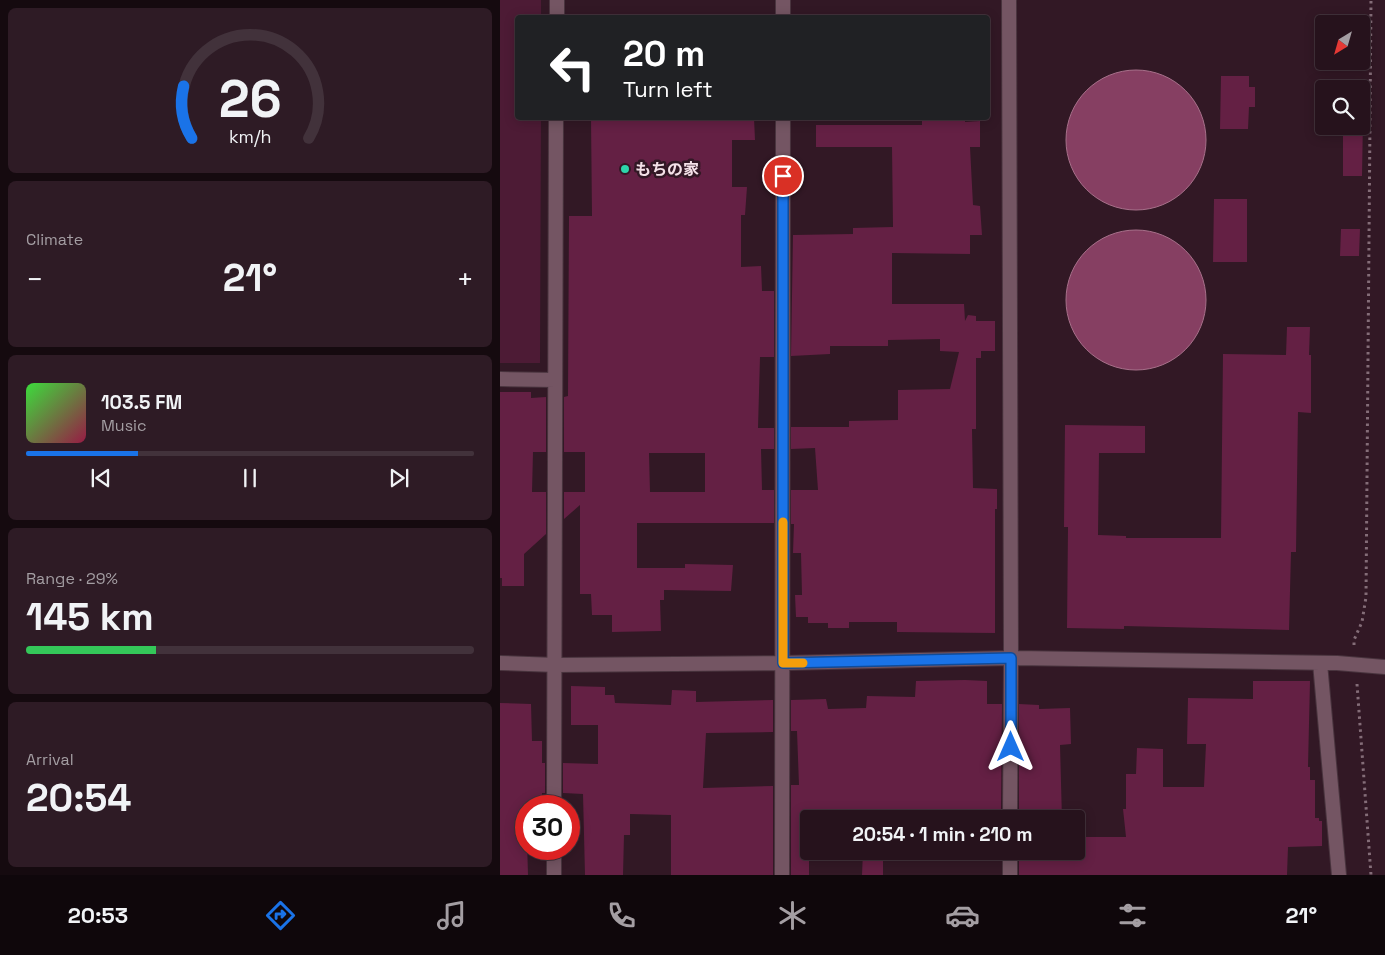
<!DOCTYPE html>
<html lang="en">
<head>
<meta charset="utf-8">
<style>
  :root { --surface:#26121c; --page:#2e1b25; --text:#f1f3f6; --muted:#a49ea3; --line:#42323b; --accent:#1a73e8 }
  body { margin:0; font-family:"Space Grotesk","Noto Sans JP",sans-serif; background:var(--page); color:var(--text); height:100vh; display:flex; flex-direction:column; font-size:19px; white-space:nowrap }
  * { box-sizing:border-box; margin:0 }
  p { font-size:16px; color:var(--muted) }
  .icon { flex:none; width:28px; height:28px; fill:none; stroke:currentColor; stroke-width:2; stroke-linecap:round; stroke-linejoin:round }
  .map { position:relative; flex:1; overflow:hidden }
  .side { display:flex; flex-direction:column; gap:8px; padding:8px; background:#150a0f; width:500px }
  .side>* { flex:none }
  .guide { position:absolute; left:15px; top:15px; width:475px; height:105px; border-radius:5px; box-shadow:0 2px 12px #0003,0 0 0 1px var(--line); background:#202124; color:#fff; overflow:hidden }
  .needle { width:32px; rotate:217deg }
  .fabs { position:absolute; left:815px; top:15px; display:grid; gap:10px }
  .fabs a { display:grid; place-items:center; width:55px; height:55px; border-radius:5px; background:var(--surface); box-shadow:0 2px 12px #0003,0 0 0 1px var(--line); font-size:25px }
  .speed { position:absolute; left:15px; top:795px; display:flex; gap:10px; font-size:25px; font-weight:700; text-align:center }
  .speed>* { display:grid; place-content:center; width:65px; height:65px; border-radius:50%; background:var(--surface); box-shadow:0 2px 12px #0003,0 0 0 1px var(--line); line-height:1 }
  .speed .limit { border:8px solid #d22; background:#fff; color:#111 }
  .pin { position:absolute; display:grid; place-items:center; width:42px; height:42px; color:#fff; margin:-21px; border:2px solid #fff; border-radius:50%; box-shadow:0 1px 5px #0007 }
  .me { position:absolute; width:55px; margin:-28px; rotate:0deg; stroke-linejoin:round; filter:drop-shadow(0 0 4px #0008) }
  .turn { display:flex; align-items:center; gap:18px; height:105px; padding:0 25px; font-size:22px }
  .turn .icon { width:65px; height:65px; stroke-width:2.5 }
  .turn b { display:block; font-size:35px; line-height:42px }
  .big { font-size:38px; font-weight:800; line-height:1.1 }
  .side .card { flex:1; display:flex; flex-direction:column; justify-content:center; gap:8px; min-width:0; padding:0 18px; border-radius:8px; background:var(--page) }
  .side .dial { align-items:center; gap:0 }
  .dial svg { height:130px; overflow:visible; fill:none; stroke:var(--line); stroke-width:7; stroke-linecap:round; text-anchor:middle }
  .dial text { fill:var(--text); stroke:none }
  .song { display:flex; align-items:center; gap:15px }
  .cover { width:60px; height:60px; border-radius:8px; background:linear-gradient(135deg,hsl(120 70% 55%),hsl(340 70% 35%)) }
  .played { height:5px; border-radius:2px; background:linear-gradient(90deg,var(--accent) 25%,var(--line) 25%) }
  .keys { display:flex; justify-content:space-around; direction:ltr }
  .heat { display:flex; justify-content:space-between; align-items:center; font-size:28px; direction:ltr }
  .charge { height:8px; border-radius:4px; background:linear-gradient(90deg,#34c759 29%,var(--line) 0) }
  .trip { position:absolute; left:300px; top:810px; width:285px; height:50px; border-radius:5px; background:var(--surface); box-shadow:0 2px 12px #0003,0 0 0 1px var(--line); font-weight:800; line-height:50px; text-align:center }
  .tabs { display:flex; height:80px; justify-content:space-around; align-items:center; background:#0f070b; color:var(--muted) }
  .tabs .icon { width:35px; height:35px }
  .tabs .current { color:var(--accent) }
  .tabs b { font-size:22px; color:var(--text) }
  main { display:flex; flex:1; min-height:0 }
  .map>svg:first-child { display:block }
</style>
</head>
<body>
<main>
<section class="side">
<div class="card dial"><svg viewBox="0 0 100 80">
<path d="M14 69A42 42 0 1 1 86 69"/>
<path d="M14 69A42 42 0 0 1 9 37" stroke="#1a73e8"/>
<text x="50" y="56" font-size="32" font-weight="700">26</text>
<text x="50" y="72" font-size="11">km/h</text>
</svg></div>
<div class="card"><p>Climate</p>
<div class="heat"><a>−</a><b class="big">21°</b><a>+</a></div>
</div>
<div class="card">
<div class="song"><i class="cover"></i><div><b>103.5 FM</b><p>Music</p></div></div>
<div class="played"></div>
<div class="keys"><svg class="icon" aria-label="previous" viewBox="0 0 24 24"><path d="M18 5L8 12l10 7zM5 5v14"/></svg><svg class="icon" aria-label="pause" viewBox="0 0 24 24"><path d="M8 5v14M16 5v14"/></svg><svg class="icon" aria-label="next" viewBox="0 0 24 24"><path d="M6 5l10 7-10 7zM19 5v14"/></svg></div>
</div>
<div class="card"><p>Range · 29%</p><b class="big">145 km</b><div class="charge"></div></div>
<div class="card"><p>Arrival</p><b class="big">20:54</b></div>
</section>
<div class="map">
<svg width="885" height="875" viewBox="0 0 885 875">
  <rect width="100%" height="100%" fill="#321825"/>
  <path fill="#4d1b35" d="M0,0H41V17L18,18V118H41L40,363H0Z"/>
  <path fill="#863f62" stroke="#a7708a" d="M566 140a70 70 0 1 1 140 0a70 70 0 1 1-140 0Z
    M566 300a70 70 0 1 1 140 0a70 70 0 1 1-140 0Z"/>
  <path fill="#642044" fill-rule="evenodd" d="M721,76H749V87H755V107H749L748,129H720Z
    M91,118H254L255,140H232V187H247L245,215H241V267L261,266L262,291H274V357H260L258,428H274V449H261L262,490H274V523H137V568H185V564L233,565L231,591L164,590V600H160L161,631L112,632V615H92L91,594H80V505L64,519V492H85V452H64V397L68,396L69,216H92ZM149,453H205V492H150Z
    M431,118H465V122L480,121V147H470L473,205L480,206L482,235H470V254L392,253V304H464L465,321L468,315L476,316V321H495V351H481V358H476V429H472L473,488L497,489V509H495V633L397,632V622H349V628H328V623H308V617H296L295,595H302L301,553H293L294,524H291V490H318L315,448L291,449V427H349V421L398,420V390L450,389L459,352L440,351V339L388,340V346H330V354L291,356L293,235L353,234V228L393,227L392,147H316V125H422V121H426V119H431Z
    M863,119L862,176H843V126H861V120Z
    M714,199H747V262H713Z
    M841,229H860L859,256H840Z
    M787,327H810L809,355H811V413L798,412L796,552H791L789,630L624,626V629L567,628L568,527H564L565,425L645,426V453H599L598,535L626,536V538H721L723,354L786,355Z
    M0,392H31V398L46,397V452H33L32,492H46V534L24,554V586H2V578H0Z
    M465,680L487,681V704H502L501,814L441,813V816L386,817V819H364V816H309V875H291V785H299L297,731H291V700L326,699L328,709L366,708L367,696L415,697L416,681Z
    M753,681H810L808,767H810V780H815V818H819V821H822V846L788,847L787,875H519V851H576V837H626L623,809H626V774H636L637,748L663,749V787H704L706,744H687L688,698L753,699Z
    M71,686L105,687V695H114L115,703L171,705L172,690L196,691V702L273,700V732L206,733L203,788L273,786V875H171V815L130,814V835H124L123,875H85L83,794L63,793V763L98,764V725H71Z
    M0,703L31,704L32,741H42V763H45V793H42V806H26L28,875H0Z
    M519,704L539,705V709L570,708L571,744L560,745L562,819H519Z
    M363,851H388L389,856L383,857V875H362Z"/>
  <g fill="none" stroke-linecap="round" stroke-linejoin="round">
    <g stroke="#49343e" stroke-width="16">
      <path id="minor" d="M509,0L511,658L510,819
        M57,18V0
        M283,18V0
        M0,379L55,380
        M0,663L56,665L283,663L511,658L837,663L885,667
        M820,663L839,875
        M54,806L56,118
        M54,875V849
        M282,875L283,118
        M510,875V851"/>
    </g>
    <path stroke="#846d78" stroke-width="3" stroke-dasharray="2.5 4" stroke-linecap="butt" d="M854,645V640L862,622L866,597L871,0
      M857,684L871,875"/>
    <use href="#minor" stroke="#745563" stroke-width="14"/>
  </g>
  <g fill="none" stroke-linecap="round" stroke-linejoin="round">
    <g stroke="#114b97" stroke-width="12">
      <path id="route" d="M283,176V663L511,658V747"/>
    </g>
    <use href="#route" stroke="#1a73e8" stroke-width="9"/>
    <path stroke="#f59e0b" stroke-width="9" d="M283,522V663H303"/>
  </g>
  <circle fill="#2dd5ab" stroke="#321825" stroke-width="2" cx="125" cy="169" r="5"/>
  <g text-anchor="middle" stroke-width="5" stroke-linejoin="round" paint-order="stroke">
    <g font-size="16" font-weight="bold" fill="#f4e1e8" stroke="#321825" text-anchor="start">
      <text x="135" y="175">もちの家</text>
    </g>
  </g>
</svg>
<div class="fabs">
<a><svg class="needle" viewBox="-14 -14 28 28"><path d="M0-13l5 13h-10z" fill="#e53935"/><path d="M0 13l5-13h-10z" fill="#a49ea3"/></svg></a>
<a><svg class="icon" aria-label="search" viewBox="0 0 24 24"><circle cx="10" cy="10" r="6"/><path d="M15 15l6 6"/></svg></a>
</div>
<div class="speed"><div class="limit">30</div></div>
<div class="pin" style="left:283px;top:176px;background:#d93025"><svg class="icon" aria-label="arrive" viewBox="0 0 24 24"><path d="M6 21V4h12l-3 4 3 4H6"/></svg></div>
<svg class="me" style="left:511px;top:747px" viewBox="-20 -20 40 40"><path d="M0-17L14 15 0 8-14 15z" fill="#1a73e8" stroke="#fff" stroke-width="4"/></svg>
<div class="trip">20:54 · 1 min · 210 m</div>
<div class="guide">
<div class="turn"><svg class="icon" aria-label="left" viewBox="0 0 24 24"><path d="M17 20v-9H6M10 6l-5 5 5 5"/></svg><div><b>20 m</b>Turn left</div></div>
</div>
</div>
</main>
<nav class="tabs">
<b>20:53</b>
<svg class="icon current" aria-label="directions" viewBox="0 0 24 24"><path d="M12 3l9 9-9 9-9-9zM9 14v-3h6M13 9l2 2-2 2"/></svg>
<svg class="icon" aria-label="music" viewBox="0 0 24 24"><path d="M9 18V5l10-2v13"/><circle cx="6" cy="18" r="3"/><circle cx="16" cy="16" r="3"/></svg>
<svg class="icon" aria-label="phone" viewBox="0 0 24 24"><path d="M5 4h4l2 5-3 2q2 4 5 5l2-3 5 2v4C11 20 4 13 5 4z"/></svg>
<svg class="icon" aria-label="climate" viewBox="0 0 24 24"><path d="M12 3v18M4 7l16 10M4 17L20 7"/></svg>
<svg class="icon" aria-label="car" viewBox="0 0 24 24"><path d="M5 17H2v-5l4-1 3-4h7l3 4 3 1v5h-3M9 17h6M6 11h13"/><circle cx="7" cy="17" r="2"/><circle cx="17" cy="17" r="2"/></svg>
<svg class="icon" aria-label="filters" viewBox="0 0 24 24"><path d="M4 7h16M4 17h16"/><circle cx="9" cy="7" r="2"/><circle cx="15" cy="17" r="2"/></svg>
<b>21°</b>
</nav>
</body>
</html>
